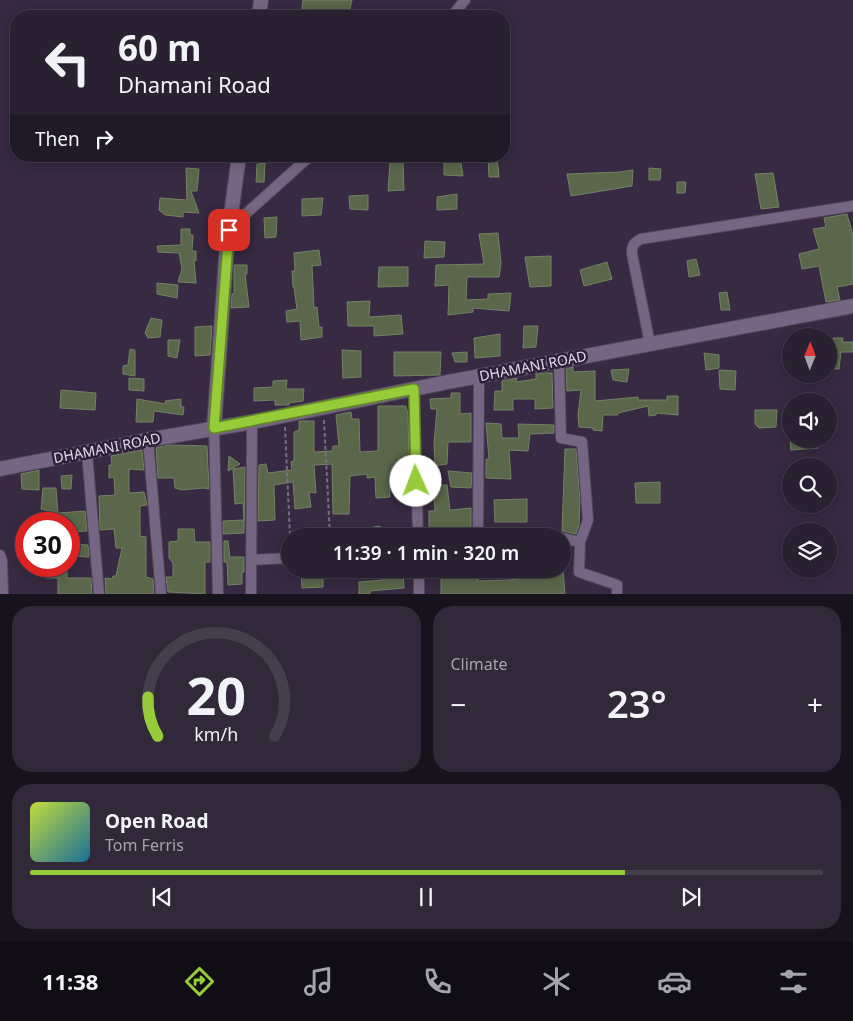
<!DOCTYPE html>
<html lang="en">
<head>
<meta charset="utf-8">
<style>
  :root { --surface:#292032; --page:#31283a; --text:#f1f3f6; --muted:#a5a3ac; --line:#453e4d; --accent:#96cc3a }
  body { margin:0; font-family:"Noto Sans",sans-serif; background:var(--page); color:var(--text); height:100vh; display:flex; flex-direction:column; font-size:19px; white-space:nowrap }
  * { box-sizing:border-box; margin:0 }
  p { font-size:16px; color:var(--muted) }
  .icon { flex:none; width:28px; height:28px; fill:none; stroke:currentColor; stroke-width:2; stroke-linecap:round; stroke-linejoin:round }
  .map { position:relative; height:594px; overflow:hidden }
  .panel { display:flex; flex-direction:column; gap:12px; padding:12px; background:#17121c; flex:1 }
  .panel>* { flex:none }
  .top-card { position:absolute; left:10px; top:10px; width:500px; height:152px; border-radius:20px; box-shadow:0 2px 12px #0003,0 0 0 1px var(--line); background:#292032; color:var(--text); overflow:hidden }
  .needle { width:32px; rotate:1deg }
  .buttons { position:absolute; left:782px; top:328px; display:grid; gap:10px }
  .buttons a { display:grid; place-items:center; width:55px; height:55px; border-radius:50%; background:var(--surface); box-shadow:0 2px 12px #0003,0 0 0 1px var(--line); font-size:25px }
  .speed { position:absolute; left:15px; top:512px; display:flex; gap:10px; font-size:25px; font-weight:700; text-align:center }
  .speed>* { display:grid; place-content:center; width:65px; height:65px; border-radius:50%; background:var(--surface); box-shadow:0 2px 12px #0003,0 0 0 1px var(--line); line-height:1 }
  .speed .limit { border:8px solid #d22; background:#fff; color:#111 }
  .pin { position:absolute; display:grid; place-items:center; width:42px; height:42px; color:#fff; margin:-21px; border-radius:10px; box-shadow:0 2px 8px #0006 }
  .me { position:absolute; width:55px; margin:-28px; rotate:358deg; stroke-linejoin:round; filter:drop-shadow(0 0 4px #0008) }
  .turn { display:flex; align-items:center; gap:18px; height:105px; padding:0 25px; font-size:22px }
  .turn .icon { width:65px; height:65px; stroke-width:2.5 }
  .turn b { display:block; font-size:35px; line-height:42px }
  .then { display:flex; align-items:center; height:48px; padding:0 25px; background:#0003; gap:10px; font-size:19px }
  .big { font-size:38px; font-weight:600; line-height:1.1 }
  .panel .card { flex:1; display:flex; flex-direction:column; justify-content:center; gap:8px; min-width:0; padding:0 18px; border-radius:20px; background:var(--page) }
  .panel .dial { align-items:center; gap:0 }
  .dial svg { height:130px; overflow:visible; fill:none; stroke:var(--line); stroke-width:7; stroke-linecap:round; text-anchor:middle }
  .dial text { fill:var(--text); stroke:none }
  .song { display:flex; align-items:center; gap:15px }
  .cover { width:60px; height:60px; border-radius:8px; background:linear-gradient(135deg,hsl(70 70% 55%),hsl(200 70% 35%)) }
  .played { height:5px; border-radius:2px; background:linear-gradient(90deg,var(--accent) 75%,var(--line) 75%) }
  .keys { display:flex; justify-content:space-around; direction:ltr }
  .heat { display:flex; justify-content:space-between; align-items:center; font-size:28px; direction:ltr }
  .panel .tiles { flex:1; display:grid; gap:12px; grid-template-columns:1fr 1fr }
  .card:last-child { grid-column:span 2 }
  .trip { position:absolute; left:281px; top:528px; width:290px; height:50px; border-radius:25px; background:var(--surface); box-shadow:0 2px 12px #0003,0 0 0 1px var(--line); font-weight:600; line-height:50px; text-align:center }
  .tabs { display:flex; height:80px; justify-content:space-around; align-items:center; background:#100d14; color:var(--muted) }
  .tabs .icon { width:35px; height:35px }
  .tabs .current { color:var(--accent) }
  .tabs b { font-size:22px; color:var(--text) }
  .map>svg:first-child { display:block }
</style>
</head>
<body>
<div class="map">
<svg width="853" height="594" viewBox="0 0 853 594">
  <rect width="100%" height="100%" fill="#372a42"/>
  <path fill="#5a674a" stroke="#748264" d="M303,0H352L348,16L302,9Z
    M488,156H497L499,177H489Z
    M444,157H460L463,176L444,175Z
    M390,162H403L404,190L388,191Z
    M265,163L264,182H256L257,164Z
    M186,168L199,169L197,191H191L199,213L183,212V217L165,215L159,210L160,198L187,200Z
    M649,168L661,169L660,180H649Z
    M633,170L632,186L571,196L567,174L620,172Z
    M773,173L779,207L761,209L755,174Z
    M677,182H686L685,193H677Z
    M457,194V209L437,210V197Z
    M368,195V210L350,209L349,196Z
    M323,198L321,215L302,216V199Z
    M847,214L853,235V284L837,287L840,300L826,302L819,266L802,269L799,254L819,249L813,229L826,227L824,218Z
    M277,217L276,237L265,238L264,218Z
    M181,229H190V235H193L192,251H196V261L194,260L196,283L178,282L182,269L179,253L158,252L157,246L181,245Z
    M498,233L501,263L499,277H467L466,300L488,299V294L511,293L509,311L473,308V312L448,315L449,285L435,286L436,265L484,264L479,234Z
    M425,241L445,242L444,257L424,258Z
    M319,250L321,265L312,266L313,286L314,308L317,307L319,327H322V337L301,340L300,321L287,322L286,311L297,309L294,287H293L292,271H295L294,253Z
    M551,256V286L530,287L525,257Z
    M696,259L700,275L689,277L687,261Z
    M607,262L612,279L584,286L580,270Z
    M234,265H247V274H245L249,307L231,308L232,294H234Z
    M379,267H408V286L378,287Z
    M157,283L178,285L177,298L157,294Z
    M727,292L730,310H721L719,293Z
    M370,301L369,317L401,315L403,334L374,336V326H348L347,302Z
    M151,318L162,320L160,337L148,338L145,333Z
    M212,326L210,355L195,356V327Z
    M524,326H538L536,347L523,348Z
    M500,334V356L475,358L474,338Z
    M833,338H843L842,342H853V352H841L839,369H834Z
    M168,340H180L177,358L168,356Z
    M130,349L135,350V376L123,374V366L128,365Z
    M342,350L361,351V377L343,378Z
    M394,352H441L440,375L394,376Z
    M467,352V362H455L452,353Z
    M704,353L719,355V368L706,370Z
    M573,367V372L595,371V401L638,397V400H667V396H678V415L657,413L656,415L649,416L648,406L618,413V415H603L602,431L593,430V428L579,427L578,415L581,390L567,391L566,369Z
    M629,369L627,382L613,380L611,370Z
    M719,370L736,371L735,390L720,389Z
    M544,373H552L553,408L535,409V399H513V410H494L495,391H502V381L517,378L516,382L536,379V374Z
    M129,378L144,379V391L129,390Z
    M287,380L286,389H304L303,401L289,403V405H275V400L254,401V388L273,387V381Z
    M61,390L96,393L95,410L60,408Z
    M451,393H460V414L471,413V442H448L447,464L435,466L434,444L437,409H431L430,399L451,398Z
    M137,399L166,404L165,401L181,399V407H184L183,415L154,411L153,422H136Z
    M378,406H406L408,415L409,472L389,473L390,497L376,498L375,477L367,478V474L350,476L349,514H333L332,464L314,465L316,493L309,492L311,507L295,509L293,482L274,485L275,520L258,521L259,465L266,464L268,473L292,470L291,462L294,461V432L299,430V421H314V452L332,451L333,446H339L336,415L351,412L352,419H359L360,452L378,451Z
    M755,410H777L776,427L759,428L755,424Z
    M486,423L501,424L502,438H519L518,424L554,425V433L530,434L528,451L509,450L511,479L486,478V459H489Z
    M790,439H818V448L791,450Z
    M169,445L207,446L209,489L203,488L182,490L175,488L174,478H158L156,448Z
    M565,449H576L580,501L579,525L576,534L562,531Z
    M142,450L144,470L129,469V493L144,492L147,505L140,506V536L146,537V577L153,579L154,594H106L105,578L112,579L113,576H116L122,548H116L114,529L100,530L99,496L115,495L114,477L109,478V465H112L111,456Z
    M229,456L240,464L228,471Z
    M245,467L244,533L223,534V521L244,520L243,503L235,504L233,469Z
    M39,470V490L22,489L21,474Z
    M448,471L472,473L471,488L451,487Z
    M72,475L71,489H62L61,476Z
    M660,482V503H636L635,483Z
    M433,485H447L450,510L471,508V530L429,531V511H435Z
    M43,488H56L58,513L41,509Z
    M527,499V522H495L494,500Z
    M85,511L87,531L69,532V524H60L59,513Z
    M380,526L389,536H363L362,529Z
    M178,529H194L195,542H210V562H205V594L168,592L166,577H173V563L169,558V542L178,541Z
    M224,541H228L230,557H244V572H242V584L228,585L227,562H224Z
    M69,544L88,545L89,557L70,556Z
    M46,566H67V578H91L92,594H58V578H46Z
    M301,569H323V587L302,588Z
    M441,569H465V575H478V581L510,580L533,577V569H563L565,594H441Z
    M403,573L404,588L370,591V594H359V582L383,580V575Z"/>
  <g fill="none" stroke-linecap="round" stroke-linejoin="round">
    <g stroke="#52465a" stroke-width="12">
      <path id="minor" d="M452,16L465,0
        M229,229L310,156
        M650,344L632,254C632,246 633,243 641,239L853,206
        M559,361L561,438L582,442L588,520L580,542L579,572L617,585V594
        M414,389L418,536
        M214,428L218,594
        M148,440L161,594
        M87,453L99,594
        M478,536L479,376
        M562,538L580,542
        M0,555L2,561L3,594
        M251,560L290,558
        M419,569V594
        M251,594L252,422"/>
    </g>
    <g stroke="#52465a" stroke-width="16">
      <path id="secondary" d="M259,16L261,0
        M214,428L227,244L239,156
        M0,469L148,440L252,422L448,382L853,306"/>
    </g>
    <path stroke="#796e82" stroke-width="2" stroke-dasharray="4 2.5" stroke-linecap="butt" d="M324,420L330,536
      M285,427L290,536"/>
    <use href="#minor" stroke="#766683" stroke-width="10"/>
    <use href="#secondary" stroke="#766683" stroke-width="14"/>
  </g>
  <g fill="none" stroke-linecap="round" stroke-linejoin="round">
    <g stroke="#628526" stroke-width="12">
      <path id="route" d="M229,230L214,428L414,389L416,481"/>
    </g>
    <use href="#route" stroke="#96cc3a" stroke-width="9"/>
  </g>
  <g text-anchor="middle" stroke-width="5" stroke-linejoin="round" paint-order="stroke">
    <g font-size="14" fill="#e3daea" stroke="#2d2038">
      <text transform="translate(533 366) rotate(-11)" y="5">DHAMANI ROAD</text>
      <text transform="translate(107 448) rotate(-11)" y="5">DHAMANI ROAD</text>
    </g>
  </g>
</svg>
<div class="buttons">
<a><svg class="needle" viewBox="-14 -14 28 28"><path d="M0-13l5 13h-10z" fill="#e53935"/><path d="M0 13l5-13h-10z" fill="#a5a3ac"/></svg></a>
<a><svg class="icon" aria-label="sound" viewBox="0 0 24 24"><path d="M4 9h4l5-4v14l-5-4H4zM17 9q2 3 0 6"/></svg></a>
<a><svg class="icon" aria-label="search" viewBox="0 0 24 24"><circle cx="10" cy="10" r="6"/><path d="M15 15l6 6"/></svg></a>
<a><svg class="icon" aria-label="layers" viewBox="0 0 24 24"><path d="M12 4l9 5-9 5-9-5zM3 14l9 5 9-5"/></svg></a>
</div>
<div class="speed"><div class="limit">30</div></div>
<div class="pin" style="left:229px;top:230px;background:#d93025"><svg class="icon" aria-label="arrive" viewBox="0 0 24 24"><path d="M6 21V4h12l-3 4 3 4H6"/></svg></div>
<svg class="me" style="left:416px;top:481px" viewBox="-20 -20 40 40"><circle r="19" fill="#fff"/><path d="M0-13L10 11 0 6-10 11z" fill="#96cc3a"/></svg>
<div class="trip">11:39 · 1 min · 320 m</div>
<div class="top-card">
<div class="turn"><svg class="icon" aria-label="left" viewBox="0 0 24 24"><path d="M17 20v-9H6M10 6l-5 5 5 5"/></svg><div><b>60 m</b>Dhamani Road</div></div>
<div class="then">Then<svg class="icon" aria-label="right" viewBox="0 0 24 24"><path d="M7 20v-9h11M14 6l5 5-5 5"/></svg></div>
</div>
</div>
<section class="panel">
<div class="tiles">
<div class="card dial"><svg viewBox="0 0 100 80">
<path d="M14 69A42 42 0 1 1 86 69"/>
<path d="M14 69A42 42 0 0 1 8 45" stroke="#96cc3a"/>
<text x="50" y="56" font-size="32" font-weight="700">20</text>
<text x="50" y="72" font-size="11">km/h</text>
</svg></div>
<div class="card"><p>Climate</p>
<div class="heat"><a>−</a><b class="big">23°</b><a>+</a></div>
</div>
<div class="card">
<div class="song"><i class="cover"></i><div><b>Open Road</b><p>Tom Ferris</p></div></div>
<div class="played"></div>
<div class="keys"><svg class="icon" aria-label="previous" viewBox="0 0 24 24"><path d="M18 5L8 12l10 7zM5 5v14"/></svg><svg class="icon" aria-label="pause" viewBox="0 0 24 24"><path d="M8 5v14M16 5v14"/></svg><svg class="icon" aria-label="next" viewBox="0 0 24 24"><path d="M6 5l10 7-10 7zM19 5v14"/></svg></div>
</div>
</div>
</section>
<nav class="tabs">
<b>11:38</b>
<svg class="icon current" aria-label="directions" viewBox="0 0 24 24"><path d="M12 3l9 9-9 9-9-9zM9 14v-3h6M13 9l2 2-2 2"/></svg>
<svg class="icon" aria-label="music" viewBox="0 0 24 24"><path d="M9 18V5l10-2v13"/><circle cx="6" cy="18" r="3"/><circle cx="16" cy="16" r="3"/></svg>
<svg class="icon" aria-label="phone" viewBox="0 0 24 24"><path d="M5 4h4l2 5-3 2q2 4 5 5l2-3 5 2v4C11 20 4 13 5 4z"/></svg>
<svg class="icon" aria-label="climate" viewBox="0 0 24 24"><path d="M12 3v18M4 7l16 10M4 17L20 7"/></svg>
<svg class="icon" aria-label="car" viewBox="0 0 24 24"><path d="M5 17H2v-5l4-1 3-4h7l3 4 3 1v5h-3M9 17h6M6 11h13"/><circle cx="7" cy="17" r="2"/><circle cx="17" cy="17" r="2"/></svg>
<svg class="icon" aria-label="filters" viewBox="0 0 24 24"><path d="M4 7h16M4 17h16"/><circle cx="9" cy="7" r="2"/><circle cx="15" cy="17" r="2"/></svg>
</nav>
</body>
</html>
